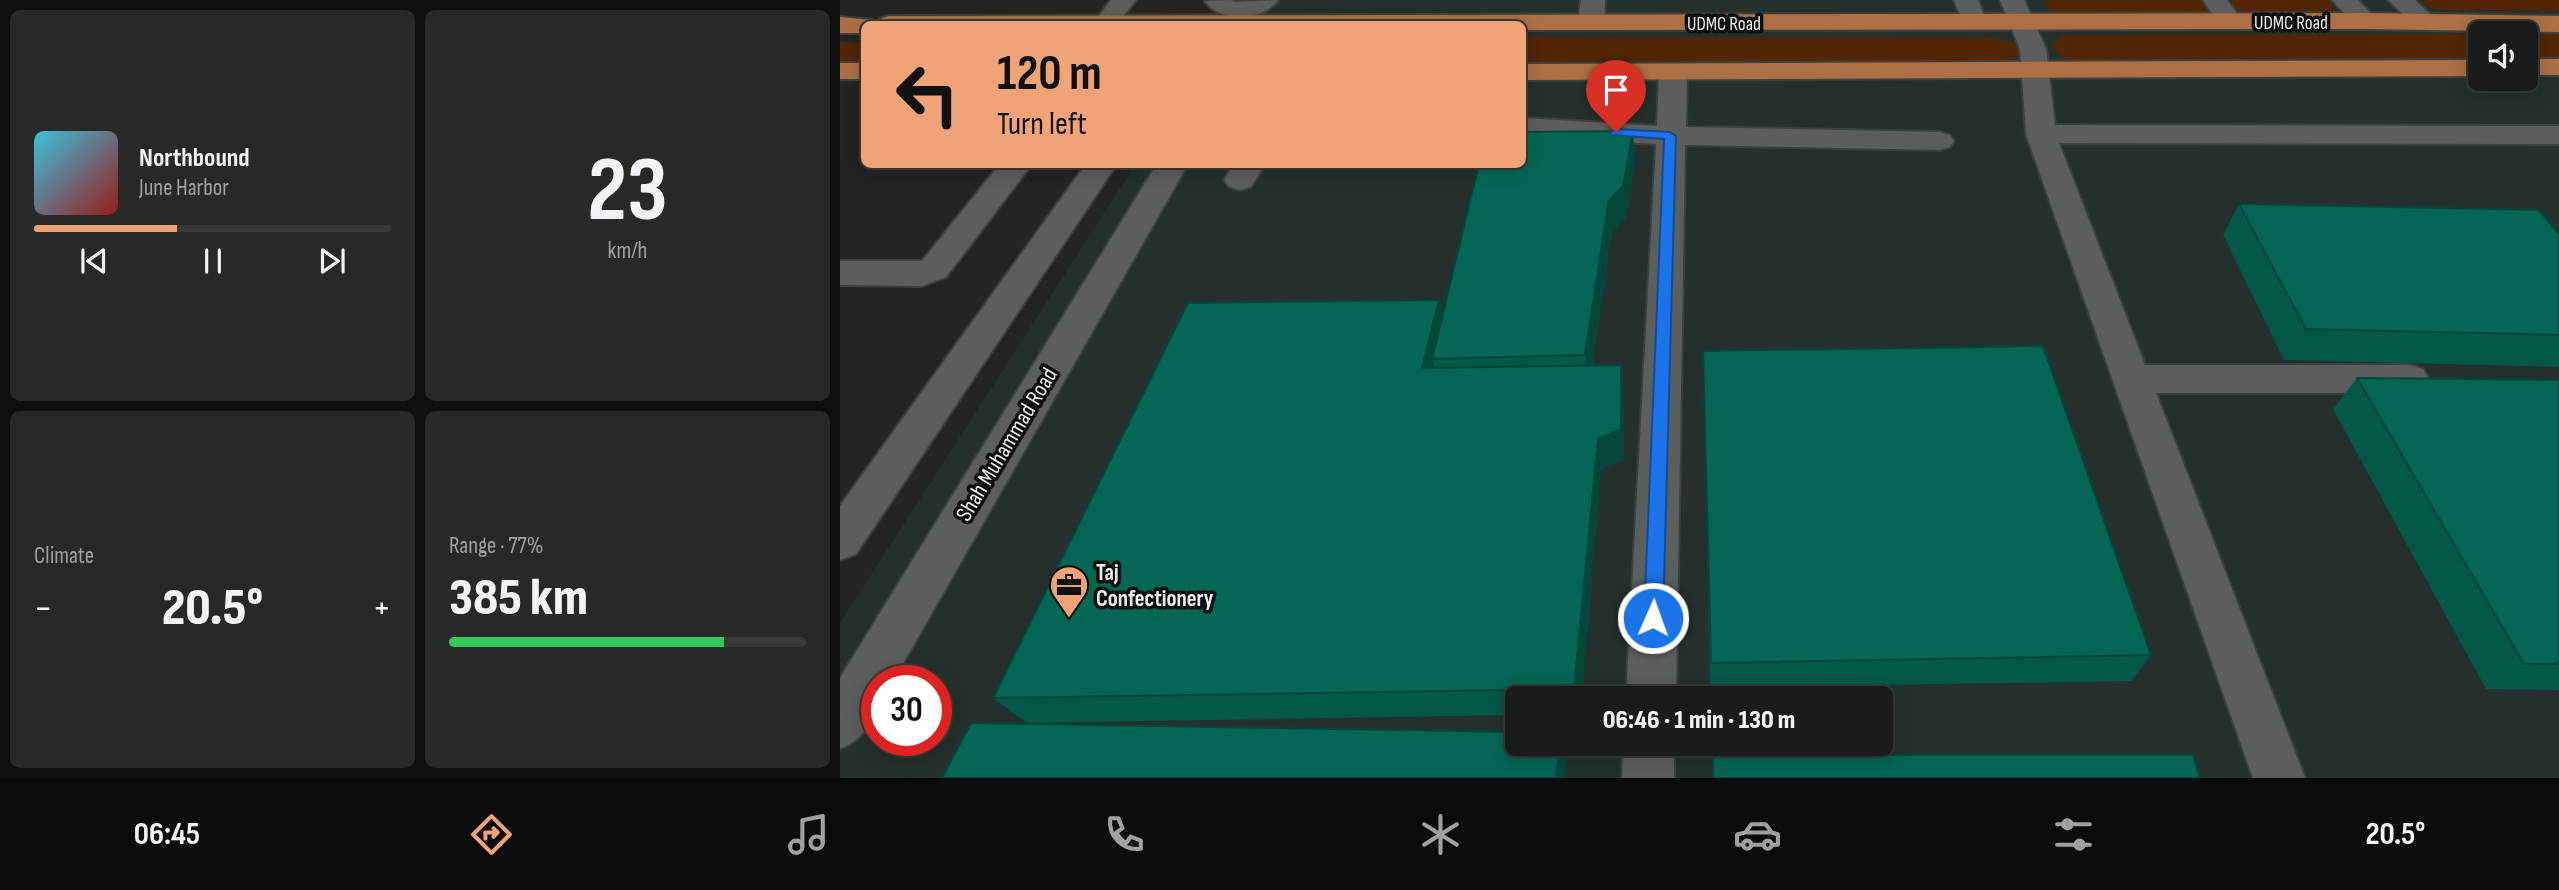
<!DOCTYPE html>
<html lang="en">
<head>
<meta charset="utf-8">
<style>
  :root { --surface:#1a1c1b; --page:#272928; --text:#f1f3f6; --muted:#9fa1a3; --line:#383a3a; --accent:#efa377 }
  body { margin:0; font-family:"Sofia Sans Condensed",sans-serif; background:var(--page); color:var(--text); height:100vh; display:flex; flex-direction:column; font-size:26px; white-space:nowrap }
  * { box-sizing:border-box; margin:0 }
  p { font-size:23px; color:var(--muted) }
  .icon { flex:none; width:38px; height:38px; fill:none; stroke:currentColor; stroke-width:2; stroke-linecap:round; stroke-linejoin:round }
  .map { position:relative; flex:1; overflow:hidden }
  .details { display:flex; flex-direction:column; gap:10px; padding:10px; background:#0e0f0f; width:840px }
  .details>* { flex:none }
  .guide { position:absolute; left:21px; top:21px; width:665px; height:147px; border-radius:10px; box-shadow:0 4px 18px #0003,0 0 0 2px var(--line); background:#efa377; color:#111; overflow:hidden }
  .tools { position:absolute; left:1628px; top:21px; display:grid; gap:14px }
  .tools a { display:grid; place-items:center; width:70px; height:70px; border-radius:10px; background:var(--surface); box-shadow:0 4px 18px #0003,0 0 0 2px var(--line); font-size:35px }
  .speed { position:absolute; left:21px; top:665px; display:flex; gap:14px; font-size:35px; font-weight:700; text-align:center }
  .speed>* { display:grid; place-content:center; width:91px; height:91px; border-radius:50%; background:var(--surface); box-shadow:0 4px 18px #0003,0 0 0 2px var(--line); line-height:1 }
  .speed .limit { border:10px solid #d22; background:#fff; color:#111 }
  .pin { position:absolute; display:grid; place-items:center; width:60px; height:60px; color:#fff; margin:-72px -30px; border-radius:50% 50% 50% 0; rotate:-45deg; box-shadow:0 0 7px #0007 }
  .pin .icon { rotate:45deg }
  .me { position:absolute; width:77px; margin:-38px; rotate:2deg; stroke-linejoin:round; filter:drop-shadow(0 0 5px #0008) }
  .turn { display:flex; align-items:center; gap:24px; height:147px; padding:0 21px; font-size:32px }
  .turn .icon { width:91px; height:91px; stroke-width:2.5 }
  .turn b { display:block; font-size:49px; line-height:60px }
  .big { font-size:52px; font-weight:800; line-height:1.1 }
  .details .tile { flex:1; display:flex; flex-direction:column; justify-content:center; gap:10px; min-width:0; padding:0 24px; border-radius:10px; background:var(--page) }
  .details .dial { align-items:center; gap:0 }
  .dial b { font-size:91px; line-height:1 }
  .song { display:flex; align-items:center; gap:21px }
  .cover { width:84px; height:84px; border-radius:10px; background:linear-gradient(135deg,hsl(190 70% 55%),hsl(0 70% 35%)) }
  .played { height:7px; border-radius:4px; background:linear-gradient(90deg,var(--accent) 40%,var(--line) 40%) }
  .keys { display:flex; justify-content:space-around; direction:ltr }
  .heat { display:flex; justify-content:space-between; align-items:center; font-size:38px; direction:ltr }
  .charge { height:10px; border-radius:5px; background:linear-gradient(90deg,#34c759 77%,var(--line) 0) }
  .details .tiles { flex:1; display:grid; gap:10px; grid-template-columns:repeat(2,1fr) }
  .trip { position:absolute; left:665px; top:686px; width:388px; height:70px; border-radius:10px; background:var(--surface); box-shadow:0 4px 18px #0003,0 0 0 2px var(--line); font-weight:800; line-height:70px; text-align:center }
  .dock { display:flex; height:112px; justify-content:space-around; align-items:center; background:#0a0b0b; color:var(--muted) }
  .dock .icon { width:49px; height:49px }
  .dock .current { color:var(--accent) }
  .dock b { font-size:32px; color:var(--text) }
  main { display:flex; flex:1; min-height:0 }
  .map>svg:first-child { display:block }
</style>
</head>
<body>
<main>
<section class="details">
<div class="tiles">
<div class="tile">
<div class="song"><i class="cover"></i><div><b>Northbound</b><p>June Harbor</p></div></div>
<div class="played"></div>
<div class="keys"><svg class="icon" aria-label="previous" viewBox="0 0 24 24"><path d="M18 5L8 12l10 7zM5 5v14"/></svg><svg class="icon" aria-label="pause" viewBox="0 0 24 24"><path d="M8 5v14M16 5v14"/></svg><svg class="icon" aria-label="next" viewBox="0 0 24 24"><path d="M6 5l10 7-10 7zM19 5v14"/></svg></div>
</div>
<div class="tile dial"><b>23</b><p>km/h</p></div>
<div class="tile"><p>Climate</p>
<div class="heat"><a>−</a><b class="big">20.5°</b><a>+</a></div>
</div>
<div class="tile"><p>Range · 77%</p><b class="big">385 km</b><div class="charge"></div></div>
</div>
</section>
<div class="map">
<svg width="1719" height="778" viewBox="0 0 1719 778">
  <rect width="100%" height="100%" fill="#222524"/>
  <path fill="#25302c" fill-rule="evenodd" d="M401,0H1719V778H0V623L295,165L682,164V24H385ZM1640,33H1685V79H1640ZM37,681H96V740H37ZM677,698H1041V744H677Z"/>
  <path fill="#522504" d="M1206,0H1490L1495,8L1489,12L1224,14L1208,9Z
    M1581,0H1719V11L1602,10L1591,8Z
    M1640,34V63H1242L1223,58L1213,48V44L1221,36L1230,35Z
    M1685,34H1719V63H1685Z
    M682,37L1152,38L1174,42L1182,53L1175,59L1161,61L683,63Z
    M0,42H24V65H0Z"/>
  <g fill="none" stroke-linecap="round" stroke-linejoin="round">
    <g stroke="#3c403e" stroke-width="4">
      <path id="minor" d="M271,0H296L277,24H253Z
        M391,0L394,2L438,0C423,22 380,23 365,1Z
        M741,0H765L764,23L760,28H742L738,23Z
        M1114,0H1138L1147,23L1143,28H1125Z
        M1160,0H1184L1206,49L1215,125L1719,126V144L1219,143L1305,365H1570L1583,369L1589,379L1583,389L1570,393H1316L1465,778H1413L1186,134L1180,49Z
        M1363,0H1387L1403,22L1399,27H1381Z
        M1492,0H1518L1538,21L1534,26H1516Z
        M1548,0H1575L1597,21L1593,26H1575Z
        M833,65L843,67L847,73L846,127L1099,132L1110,135L1114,141L1110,147L1099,150L845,145L836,698H786L816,144L682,136V118L817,126L819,73L823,67Z
        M160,164H192L106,277L82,286L0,285V261H82Z
        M246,164H277L16,554L0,560V506Z
        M317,164H348L53,681H37C37,712 31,736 0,749V678Z
        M394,164H425L411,187L400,190L389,187L384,180Z
        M783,744H834V778H782Z"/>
    </g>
    <g stroke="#3c403e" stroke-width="4">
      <path id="major" d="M1525,13L1719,16V32L1525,29L682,30V24H36L40,19L49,16Z
        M0,17L33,20L36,24H24V33H0Z
        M1685,59H1719V75H1685Z
        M1640,60V76L682,80V64Z
        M0,63H24V79H0Z"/>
    </g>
    <use href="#minor" fill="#5a5e5c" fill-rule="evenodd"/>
    <use href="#major" fill="#ad6f43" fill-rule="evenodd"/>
  </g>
  <path fill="#045847" d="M795,162L786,217L772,232L752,366L781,365L783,396L784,459L761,469L742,698H677V715L187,723L153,698L599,300L603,315Z
    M1399,204L1719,234V367L1444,360L1383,235Z
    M863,351L1311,655L1291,681L870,688Z
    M1517,378L1719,380V690L1646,689L1493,409Z"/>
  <path fill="#04473a" d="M793,131L795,162L786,217L772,232L749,386L745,355L769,200Z
    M599,300L608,332L592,359L598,376L582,368Z
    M781,365L783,396L784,459L761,469L742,698H737L734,689L758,439Z
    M720,744H724L728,756L725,778H716Z"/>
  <path fill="#056653" stroke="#04473a" stroke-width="2" d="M793,131L783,186L769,200L745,355L592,359L639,164H682V132Z
    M1399,204L1699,210L1719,234V335L1466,329Z
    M599,300L582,368L781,365V429L758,439L734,689L153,698L348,303Z
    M1203,346L1311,655L871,663L863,351Z
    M1517,378L1719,380V664H1684Z
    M131,723L677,732V744H720L716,778H102Z
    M873,755H1353L1360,778H873Z"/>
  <path fill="#1a73e8" stroke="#114b97" stroke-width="2" d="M776,129L830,132L836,136L823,618L820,624L813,627L807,624L804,618L824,139L772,135L770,132Z"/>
  <defs>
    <g id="office-pin" transform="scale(2.0125)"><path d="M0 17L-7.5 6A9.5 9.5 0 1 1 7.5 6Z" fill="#efa377" stroke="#0d0e0e"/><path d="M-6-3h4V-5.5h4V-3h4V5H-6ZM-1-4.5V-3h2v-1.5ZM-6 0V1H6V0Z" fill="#111"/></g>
  </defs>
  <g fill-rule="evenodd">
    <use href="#office-pin" x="229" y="585"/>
  </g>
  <g text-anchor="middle" stroke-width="7" stroke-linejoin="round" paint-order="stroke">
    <g font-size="19" fill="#ecefee" stroke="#0d0e0e">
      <text x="1451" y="29">UDMC Road</text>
      <text x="884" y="30">UDMC Road</text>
    </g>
    <g font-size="23" fill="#ecefee" stroke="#0d0e0e">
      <text transform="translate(166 444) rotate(-59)" y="8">Shah Muhammad Road</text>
    </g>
    <g font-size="23" font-weight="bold" fill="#ecefee" stroke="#0d0e0e" text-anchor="start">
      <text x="256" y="580">Taj<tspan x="256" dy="26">Confectionery</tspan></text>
    </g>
  </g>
</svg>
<div class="tools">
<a><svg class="icon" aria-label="sound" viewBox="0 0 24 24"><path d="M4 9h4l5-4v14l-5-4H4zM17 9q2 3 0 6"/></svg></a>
</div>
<div class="speed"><div class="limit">30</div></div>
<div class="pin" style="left:776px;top:132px;background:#d93025"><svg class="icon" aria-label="arrive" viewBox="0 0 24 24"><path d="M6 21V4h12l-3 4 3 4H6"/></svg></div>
<svg class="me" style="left:813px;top:618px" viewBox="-20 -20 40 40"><circle r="17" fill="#1a73e8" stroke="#fff" stroke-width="3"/><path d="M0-11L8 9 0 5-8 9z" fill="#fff"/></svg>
<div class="trip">06:46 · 1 min · 130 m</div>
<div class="guide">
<div class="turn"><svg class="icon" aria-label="left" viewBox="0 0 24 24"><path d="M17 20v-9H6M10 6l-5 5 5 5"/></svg><div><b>120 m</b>Turn left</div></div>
</div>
</div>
</main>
<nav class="dock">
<b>06:45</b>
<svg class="icon current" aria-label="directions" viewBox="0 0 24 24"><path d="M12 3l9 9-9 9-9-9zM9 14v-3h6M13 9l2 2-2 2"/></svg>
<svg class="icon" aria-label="music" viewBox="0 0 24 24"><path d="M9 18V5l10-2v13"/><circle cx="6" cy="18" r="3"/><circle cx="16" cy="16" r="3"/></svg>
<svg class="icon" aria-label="phone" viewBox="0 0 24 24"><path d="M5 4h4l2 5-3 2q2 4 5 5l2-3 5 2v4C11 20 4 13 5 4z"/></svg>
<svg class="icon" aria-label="climate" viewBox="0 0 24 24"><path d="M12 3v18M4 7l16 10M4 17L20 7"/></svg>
<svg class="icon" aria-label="car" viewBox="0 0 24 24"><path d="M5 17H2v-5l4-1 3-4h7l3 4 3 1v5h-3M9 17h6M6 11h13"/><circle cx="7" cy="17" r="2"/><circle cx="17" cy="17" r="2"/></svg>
<svg class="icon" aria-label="filters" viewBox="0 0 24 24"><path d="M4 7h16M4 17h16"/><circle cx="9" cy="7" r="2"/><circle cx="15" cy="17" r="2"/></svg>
<b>20.5°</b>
</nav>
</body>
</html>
